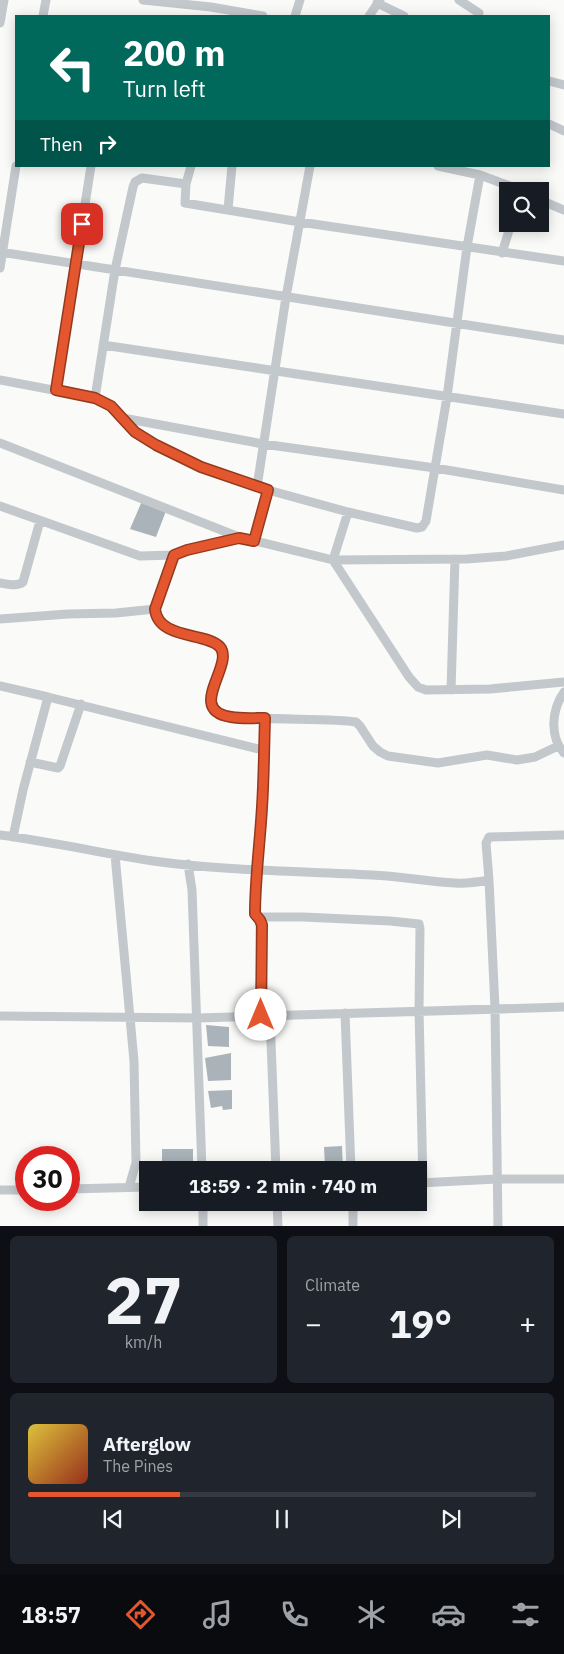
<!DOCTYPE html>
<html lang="en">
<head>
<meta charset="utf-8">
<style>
  :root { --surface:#171b24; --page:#20242c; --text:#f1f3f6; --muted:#9ea1a6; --line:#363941; --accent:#e4572e }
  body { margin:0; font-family:"IBM Plex Sans",sans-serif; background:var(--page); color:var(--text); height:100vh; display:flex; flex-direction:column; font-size:19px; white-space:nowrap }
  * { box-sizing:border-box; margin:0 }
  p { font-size:16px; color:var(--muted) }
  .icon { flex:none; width:28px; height:28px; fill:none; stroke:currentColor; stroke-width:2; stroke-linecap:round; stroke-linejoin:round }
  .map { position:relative; height:1226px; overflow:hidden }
  .sheet { display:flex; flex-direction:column; gap:10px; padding:10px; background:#0d0f14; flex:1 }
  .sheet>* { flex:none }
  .guide { position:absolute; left:15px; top:15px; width:535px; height:152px; border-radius:0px; box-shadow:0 2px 12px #0003; background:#00695c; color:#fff; overflow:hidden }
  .buttons { position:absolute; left:499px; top:182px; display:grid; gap:10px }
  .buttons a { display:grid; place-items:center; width:50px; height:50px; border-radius:0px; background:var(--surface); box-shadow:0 2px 12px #0003; font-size:25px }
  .speed { position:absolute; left:15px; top:1146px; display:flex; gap:10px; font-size:25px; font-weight:700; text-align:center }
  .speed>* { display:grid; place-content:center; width:65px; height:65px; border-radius:50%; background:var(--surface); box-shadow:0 2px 12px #0003; line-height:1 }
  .speed .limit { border:8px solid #d22; background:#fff; color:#111 }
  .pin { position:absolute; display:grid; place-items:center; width:42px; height:42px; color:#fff; margin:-21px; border-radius:10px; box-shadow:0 2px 8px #0006 }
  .me { position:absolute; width:55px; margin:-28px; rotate:0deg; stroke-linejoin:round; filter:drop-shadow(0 0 4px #0008) }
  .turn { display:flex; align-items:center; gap:18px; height:105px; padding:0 25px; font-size:22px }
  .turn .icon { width:65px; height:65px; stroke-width:2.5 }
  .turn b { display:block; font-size:35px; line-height:42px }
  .then { display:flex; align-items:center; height:48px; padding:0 25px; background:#0003; gap:10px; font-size:19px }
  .big { font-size:38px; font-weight:800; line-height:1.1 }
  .sheet .card { flex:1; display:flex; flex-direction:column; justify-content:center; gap:8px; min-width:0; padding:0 18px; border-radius:8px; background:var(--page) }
  .sheet .dial { align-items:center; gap:0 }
  .dial b { font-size:65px; line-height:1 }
  .song { display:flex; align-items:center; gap:15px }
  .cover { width:60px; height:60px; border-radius:8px; background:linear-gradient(135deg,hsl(50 70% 55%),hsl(10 70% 35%)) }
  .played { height:5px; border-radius:2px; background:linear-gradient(90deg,var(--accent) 30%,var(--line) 30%) }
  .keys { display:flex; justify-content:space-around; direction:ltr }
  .heat { display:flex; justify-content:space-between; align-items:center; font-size:28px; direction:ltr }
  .sheet .tiles { flex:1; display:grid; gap:10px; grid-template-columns:1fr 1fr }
  .card:last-child { grid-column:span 2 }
  .trip { position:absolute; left:139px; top:1161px; width:288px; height:50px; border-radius:0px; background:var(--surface); box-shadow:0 2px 12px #0003; font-weight:800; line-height:50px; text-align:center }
  .tab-bar { display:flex; height:80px; justify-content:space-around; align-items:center; background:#090b0e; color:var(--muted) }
  .tab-bar .icon { width:35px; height:35px }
  .tab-bar .on { color:var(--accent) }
  .tab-bar b { font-size:22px; color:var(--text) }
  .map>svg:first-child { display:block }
</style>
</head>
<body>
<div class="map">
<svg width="564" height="1227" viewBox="0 0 564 1227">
  <rect width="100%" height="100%" fill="#fafaf8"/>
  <path fill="#aab3b9" d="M142,501L166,511L156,537L130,529Z
    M206,1025L229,1027V1047L208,1046Z
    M231,1053V1080L208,1081L205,1058Z
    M232,1090V1109L223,1110L222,1106L211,1108L208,1091Z
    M342,1146L343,1170H334V1165L325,1167L324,1147Z
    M162,1149H193V1165L162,1164Z"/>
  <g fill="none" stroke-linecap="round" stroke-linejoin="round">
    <path stroke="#c3c8cc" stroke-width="9" d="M143,0L211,7L263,16
      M459,0L479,13L478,16
      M377,3L404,16
      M43,16L46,0
      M295,16L300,0
      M369,16L380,0
      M0,23L4,0
      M549,81L564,85
      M549,124L564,131
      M191,166L186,184L185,203L300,222L564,261
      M438,166L480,175L523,191
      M540,200L564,210
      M228,209L232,166
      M0,252L564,340
      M502,253L511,224
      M0,268L16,166
      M103,345L564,414
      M0,380L95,398L111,406L135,432L156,445L201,467L257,487L348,512L417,528L422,527L426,521L447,397L467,247L480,175
      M56,390L91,166
      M95,398L115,270L133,187L135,182L142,178L186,184
      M123,418L263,444L435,468L564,490
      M0,443L239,537
      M257,487L286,297L310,166
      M0,506L140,556L174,555L187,550L239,537L333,560L467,559L506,556L564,545
      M348,512L333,560L409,677L418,687L426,690L490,689L564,682
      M254,541L268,490
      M174,555L155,609C158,638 200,632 217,644C236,658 198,694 216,712C227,722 332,717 356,722L360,726L373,746L380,752L388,756L438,763L487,755L517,760L535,757L558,746
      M0,583C7,584 17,587 23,582L40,521
      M0,619L68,614L116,613L155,609
      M0,686L48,697L23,790L13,837
      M451,690L455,559
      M564,692C552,709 549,736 564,753
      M48,697L263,750
      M30,762L58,768L60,766L81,704
      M0,835C52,842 102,853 153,861C226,871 299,871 372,875C400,876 428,882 455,883C466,884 478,882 489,880L486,843L489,837L564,835
      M115,855L134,1061L136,1163L129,1187
      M188,864L192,890L202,1170
      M489,880L495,1008L498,1227
      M260,920L255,914C255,877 260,840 262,803C264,775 264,746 265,718
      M345,1013L351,1170
      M261,1015L260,920L263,917H303L390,921L419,924L420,929L419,1010L423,1183
      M0,1016L198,1018L564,1007
      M270,1016L276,1170
      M419,1183L497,1179H564
      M69,1189L148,1187
      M0,1190H26
      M277,1202L278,1227
      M353,1202V1227
      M203,1227V1202"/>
  </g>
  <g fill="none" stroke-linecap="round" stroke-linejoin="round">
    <g stroke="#94391e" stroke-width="12">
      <path id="route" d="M82,224L56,390L95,398L111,406L135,432L156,445L201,467L268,490L254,541L239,538L187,550L174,555L155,609C158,640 207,632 220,647C235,665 185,710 231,717C242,719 254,718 265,718C264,748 264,777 262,807C260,843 255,879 255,914L260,920L262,925L261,1015"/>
    </g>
    <use href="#route" stroke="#e4572e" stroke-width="9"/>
  </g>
</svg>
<div class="buttons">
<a><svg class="icon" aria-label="search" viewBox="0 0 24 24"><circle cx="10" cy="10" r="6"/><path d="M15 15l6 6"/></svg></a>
</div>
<div class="speed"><div class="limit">30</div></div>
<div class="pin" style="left:82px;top:224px;background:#d93025"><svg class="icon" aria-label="arrive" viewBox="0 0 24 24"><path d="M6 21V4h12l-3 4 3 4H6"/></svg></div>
<svg class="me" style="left:261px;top:1015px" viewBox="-20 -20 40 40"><circle r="19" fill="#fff"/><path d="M0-13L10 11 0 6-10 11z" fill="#e4572e"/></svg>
<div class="trip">18:59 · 2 min · 740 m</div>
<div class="guide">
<div class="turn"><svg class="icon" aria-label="left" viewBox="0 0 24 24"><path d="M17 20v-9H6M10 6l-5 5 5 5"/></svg><div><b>200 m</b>Turn left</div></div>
<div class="then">Then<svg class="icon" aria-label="right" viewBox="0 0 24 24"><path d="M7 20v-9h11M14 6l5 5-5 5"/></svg></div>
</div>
</div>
<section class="sheet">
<div class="tiles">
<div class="card dial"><b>27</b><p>km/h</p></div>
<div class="card"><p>Climate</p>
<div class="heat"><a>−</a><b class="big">19°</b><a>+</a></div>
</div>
<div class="card">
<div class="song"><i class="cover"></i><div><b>Afterglow</b><p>The Pines</p></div></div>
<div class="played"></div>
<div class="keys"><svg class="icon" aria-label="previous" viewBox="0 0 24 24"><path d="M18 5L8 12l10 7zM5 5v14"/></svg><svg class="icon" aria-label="pause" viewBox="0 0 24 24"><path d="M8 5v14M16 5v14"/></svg><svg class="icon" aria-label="next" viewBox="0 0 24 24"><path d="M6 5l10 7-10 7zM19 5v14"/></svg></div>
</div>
</div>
</section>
<nav class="tab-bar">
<b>18:57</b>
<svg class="icon on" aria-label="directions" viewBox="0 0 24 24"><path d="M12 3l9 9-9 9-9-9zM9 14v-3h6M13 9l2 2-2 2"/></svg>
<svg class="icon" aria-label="music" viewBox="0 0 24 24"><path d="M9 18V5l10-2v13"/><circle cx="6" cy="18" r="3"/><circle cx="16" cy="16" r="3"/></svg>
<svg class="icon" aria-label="phone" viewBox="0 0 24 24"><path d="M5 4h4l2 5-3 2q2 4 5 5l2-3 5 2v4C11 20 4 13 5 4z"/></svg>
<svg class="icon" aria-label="climate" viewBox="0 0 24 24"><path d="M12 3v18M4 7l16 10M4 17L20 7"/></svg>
<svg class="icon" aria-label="car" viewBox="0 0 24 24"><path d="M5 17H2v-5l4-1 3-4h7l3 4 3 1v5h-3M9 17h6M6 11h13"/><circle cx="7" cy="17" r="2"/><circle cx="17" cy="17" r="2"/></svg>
<svg class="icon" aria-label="filters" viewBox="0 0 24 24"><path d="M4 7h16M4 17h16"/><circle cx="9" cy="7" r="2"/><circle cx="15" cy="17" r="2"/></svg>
</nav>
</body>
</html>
